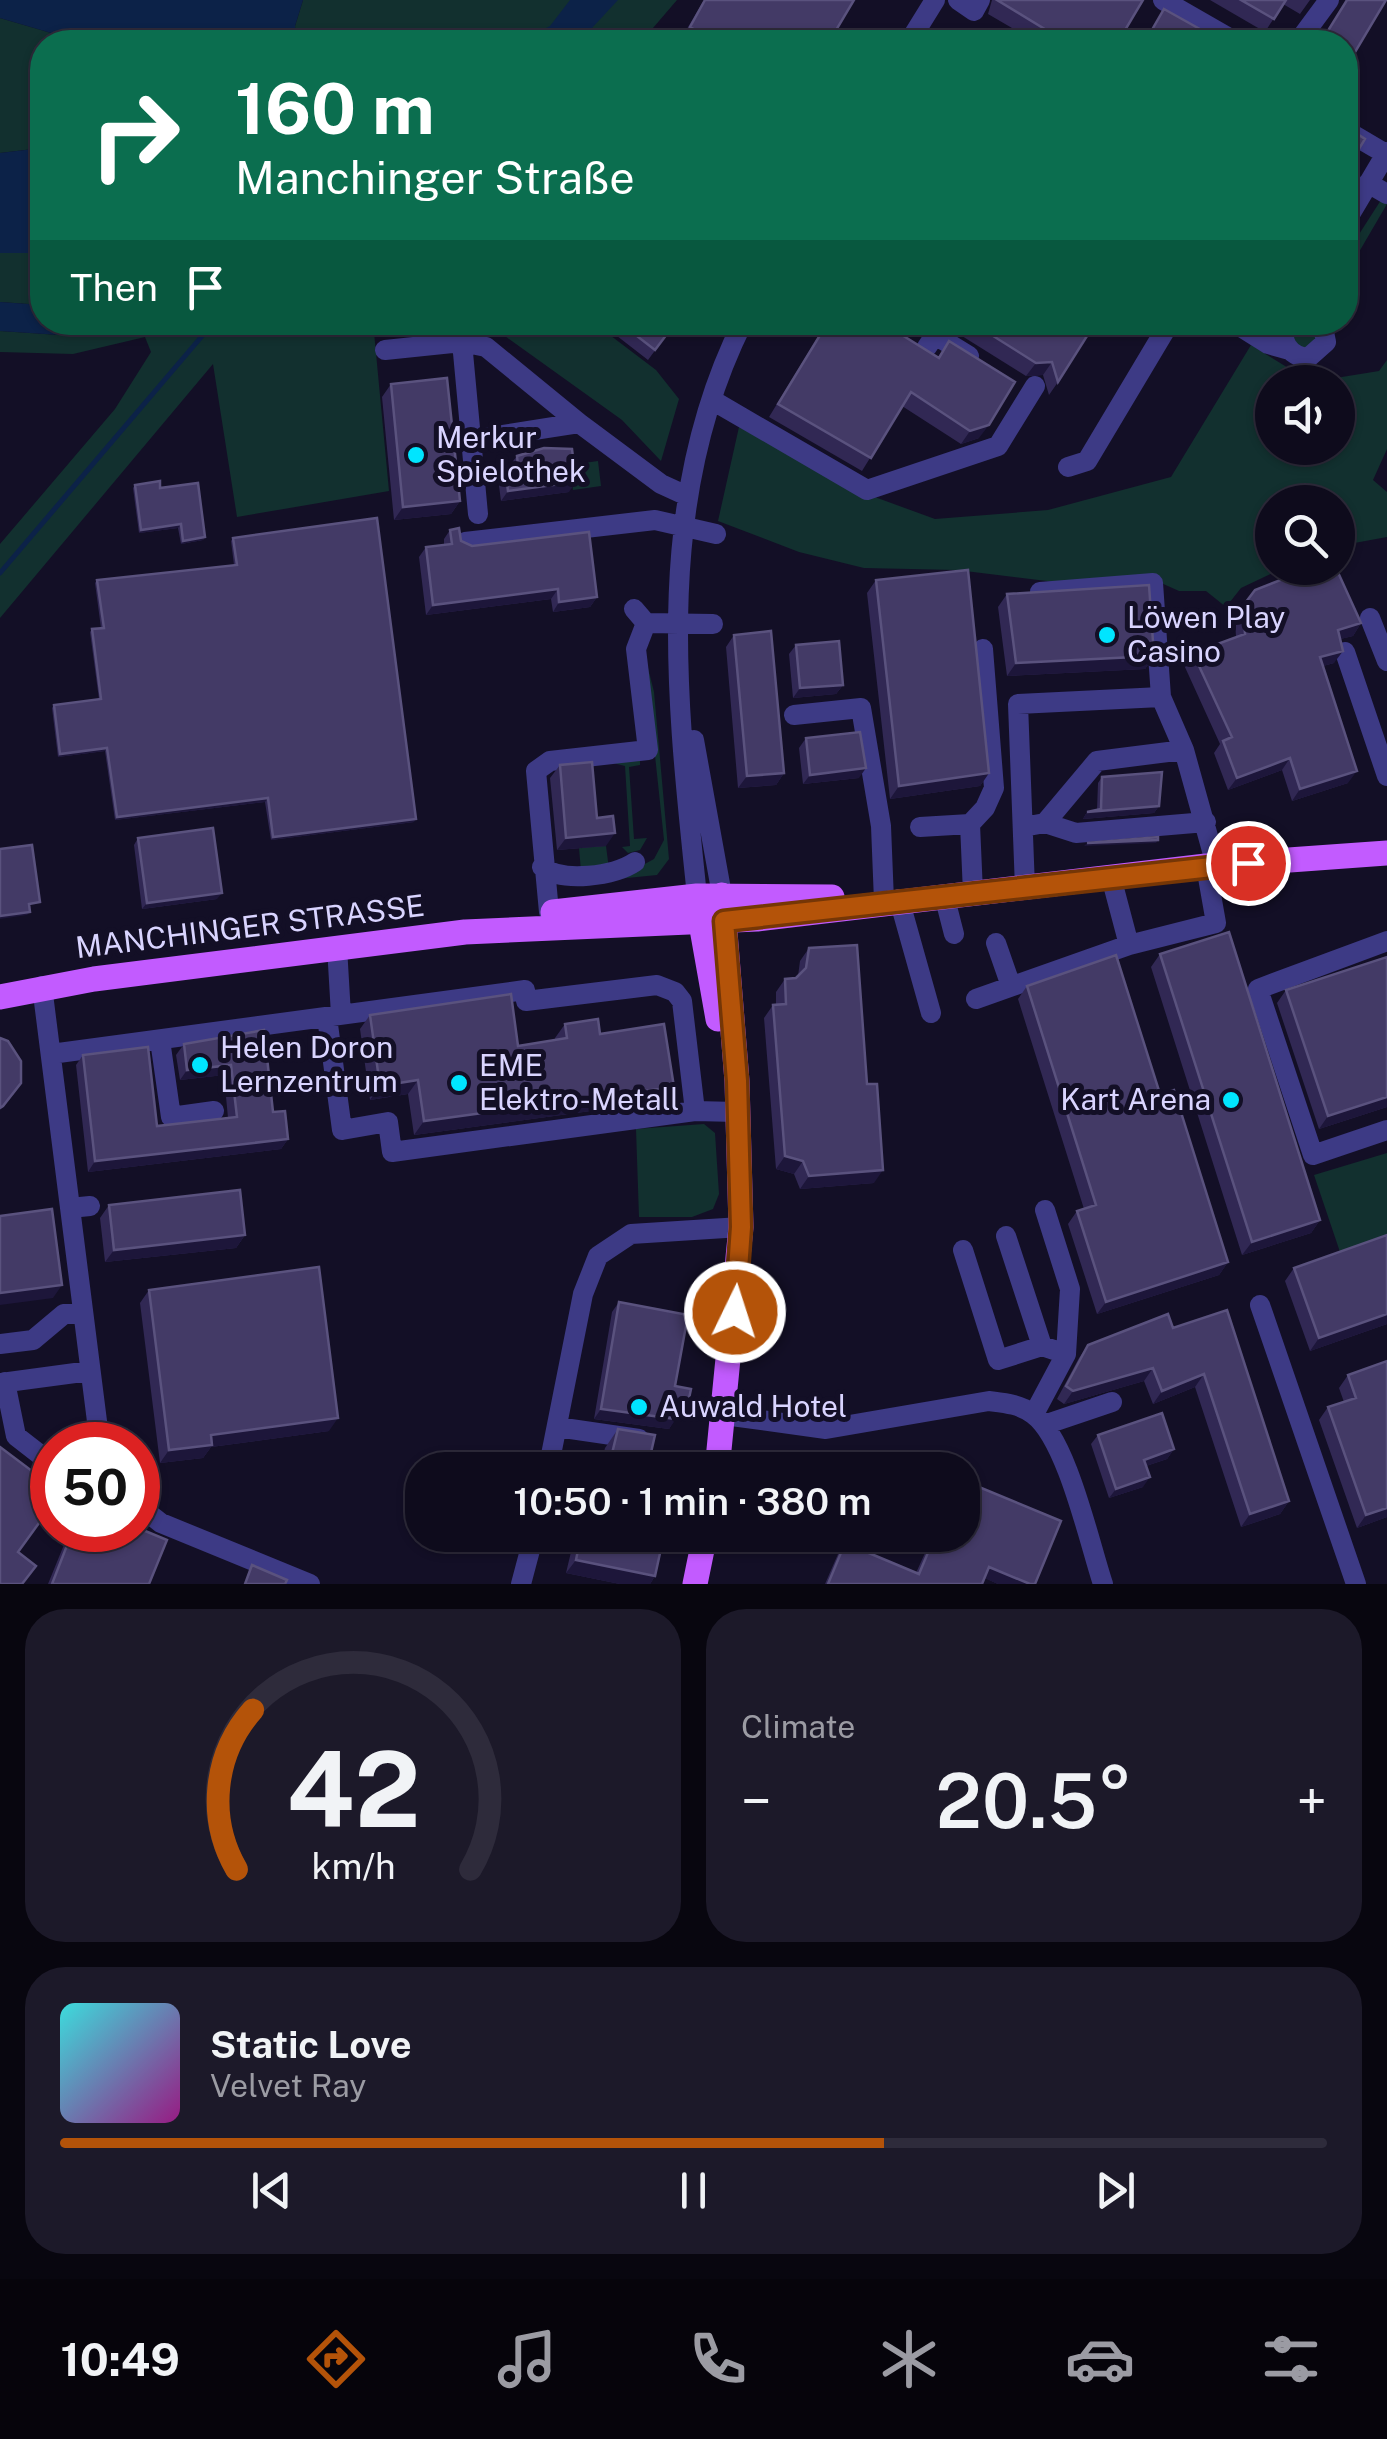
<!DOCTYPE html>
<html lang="en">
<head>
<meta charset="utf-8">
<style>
  :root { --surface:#0e0b1c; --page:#1c1929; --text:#f1f3f6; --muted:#9b9ba3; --line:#2e2b3b; --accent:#b45309 }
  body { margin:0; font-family:"Public Sans",sans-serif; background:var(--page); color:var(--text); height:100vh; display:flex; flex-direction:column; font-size:38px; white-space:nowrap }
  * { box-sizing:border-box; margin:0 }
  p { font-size:32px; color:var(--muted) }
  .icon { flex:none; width:55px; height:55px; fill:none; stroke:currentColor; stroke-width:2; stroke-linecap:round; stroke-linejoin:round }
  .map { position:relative; height:1584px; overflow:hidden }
  .details { display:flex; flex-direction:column; gap:25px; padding:25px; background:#08060f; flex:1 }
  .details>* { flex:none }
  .top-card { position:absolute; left:30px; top:30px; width:1328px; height:305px; border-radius:40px; box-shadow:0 2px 8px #0004,0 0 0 2px var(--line); background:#0b6e4f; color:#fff; overflow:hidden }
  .tools { position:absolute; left:1255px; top:365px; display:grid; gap:20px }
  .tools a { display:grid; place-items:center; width:100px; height:100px; border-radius:50%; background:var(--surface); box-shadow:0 2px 8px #0004,0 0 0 2px var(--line); font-size:50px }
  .speed { position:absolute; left:30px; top:1422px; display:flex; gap:20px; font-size:50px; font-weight:700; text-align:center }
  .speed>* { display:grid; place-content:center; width:130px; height:130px; border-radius:50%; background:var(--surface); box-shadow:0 2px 8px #0004,0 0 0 2px var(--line); line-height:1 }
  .speed .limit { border:15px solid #d22; background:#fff; color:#111 }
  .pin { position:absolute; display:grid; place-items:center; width:85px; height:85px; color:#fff; margin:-42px; border:5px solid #fff; border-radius:50%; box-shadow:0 2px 10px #0007 }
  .me { position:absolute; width:110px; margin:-55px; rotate:4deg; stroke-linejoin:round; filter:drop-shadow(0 0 8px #0008) }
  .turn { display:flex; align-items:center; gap:35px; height:210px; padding:0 40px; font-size:45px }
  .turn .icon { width:130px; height:130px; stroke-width:2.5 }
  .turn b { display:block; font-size:70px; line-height:85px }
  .then { display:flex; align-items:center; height:95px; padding:0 40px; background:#0003; gap:20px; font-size:38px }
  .big { font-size:75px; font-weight:600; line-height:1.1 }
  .details .card { flex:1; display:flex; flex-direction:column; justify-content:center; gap:15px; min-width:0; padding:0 35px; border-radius:40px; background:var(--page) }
  .details .dial { align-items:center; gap:0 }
  .dial svg { height:260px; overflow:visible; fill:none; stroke:var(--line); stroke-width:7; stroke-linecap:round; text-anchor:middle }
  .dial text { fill:var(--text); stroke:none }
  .song { display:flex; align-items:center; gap:30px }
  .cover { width:120px; height:120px; border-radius:15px; background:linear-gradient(135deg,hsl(180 70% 55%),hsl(310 70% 35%)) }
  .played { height:10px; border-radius:5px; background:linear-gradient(90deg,var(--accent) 65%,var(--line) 65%) }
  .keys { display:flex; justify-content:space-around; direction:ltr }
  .heat { display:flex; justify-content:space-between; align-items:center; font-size:55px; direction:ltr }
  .details .tiles { flex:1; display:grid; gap:25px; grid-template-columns:1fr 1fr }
  .card:last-child { grid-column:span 2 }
  .trip { position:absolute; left:405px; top:1452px; width:575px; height:100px; border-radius:40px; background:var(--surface); box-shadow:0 2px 8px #0004,0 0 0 2px var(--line); font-weight:600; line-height:100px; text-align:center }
  .tabs { display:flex; height:160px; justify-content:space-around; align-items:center; background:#06040b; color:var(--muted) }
  .tabs .icon { width:70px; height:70px }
  .tabs .active { color:var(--accent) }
  .tabs b { font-size:45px; color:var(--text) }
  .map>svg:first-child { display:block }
</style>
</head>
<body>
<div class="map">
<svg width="1387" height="1584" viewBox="0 0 1387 1584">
  <rect width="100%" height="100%" fill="#130f26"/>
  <path fill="#12302f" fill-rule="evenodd" d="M303,0H677L641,42H296L295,26Z
    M0,18L82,42H42V148L0,153Z
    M1381,200L1387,204L1345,276V256Z
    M0,253H42V305L0,302Z
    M103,322L444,323L374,332L389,491L237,517L213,364L0,618V544L115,409L151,352L145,337L73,354L0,352V331L60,335Z
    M480,323H594L656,370L679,399L661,461L622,420L491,326Z
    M1296,323H1314L1317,336L1312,347L1300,349L1291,333Z
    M1251,345L1311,382L1379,371L1387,360V449L1373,480L1387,492V537L1338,546V502H1272V568H1283L1241,588L1226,607L1206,591H1179L1150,578L1063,583L957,570L864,568L799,552L718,521L739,427L850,488L935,519L1048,510L1171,477ZM1272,382H1338V448H1272Z
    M598,461L601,486L573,490L570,465Z
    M644,652L654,692L669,859L657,875L617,879L654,859L664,840Z
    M640,760V765L629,767L634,839L647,838L640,850L628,853L622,847L630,846L625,766L613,763Z
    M606,846L609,869L581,871L579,848Z
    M704,1124L715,1133L719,1194L713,1209L692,1217H639L636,1129Z
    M1387,1153V1235L1340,1252L1314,1175Z"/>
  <path fill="#0c2248" d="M0,0H303L295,26L296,42H82L0,18Z
    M570,0H618L579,42H519L550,26Z
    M42,148V253H0V153Z
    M0,302L42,305V322L103,323L60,335L0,331Z"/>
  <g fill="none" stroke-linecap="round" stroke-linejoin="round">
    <path stroke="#0c2248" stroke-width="5" d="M0,573L214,322"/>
    <path stroke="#3d3a85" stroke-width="20" d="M958,0L974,11L980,0
      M1163,0L1236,42
      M909,42L935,0
      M1298,42L1329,0
      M1345,130L1386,154
      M1368,183L1387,194
      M1345,223L1387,152
      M1233,322L1268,344L1289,350
      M1287,322C1278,340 1289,356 1308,358L1326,342L1322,322
      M927,347L935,335L969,356
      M385,350L462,342
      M712,400L867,490L998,446L1035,386
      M471,440L579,423L661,484L685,495
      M1068,467L1087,461L1170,322
      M478,514L462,342L486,347L579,423
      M465,542L655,520L716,534
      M1040,592L1153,583L1161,697
      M634,609L646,623L713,624
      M1370,618L1387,661
      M1345,652L1387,776
      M794,715L861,708L881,826L884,901
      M694,740L722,895
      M1045,823L1076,833L1206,822
      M970,824L985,808L994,788L983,649
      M920,827L970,824L973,893
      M1023,827L1045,823L1097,761L1184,750
      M542,867C563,883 614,876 635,862
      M1111,877L1129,945L1216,923L1206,866
      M1025,888L1018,704L1161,697L1184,750L1216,865
      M944,895L954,934
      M697,896C677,703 652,503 743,322
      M899,899L931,1013
      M549,912L536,771L550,761L648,750L636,649L646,623
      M1387,941L1258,989L1313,1155L1387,1130
      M996,943L1011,986
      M337,947L341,1015
      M42,986L100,1445
      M976,999L1129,945
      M327,1017L342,1130L388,1122L392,1152L695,1111L737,1112
      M160,1040L171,1117L214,1111
      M51,1054L525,990L526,1001L657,985L675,992L682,1001L695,1111
      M70,1208L90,1206
      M1006,1236L1042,1346
      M963,1250L998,1360L1042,1346L1066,1354
      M1260,1305L1356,1584
      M0,1344L33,1340L64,1314L83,1312
      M5,1382L16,1436L52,1464
      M0,1383L90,1371
      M1034,1414L1066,1354L1070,1289L1045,1210
      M724,1415L826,1429L989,1401C1005,1403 1019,1404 1033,1414C1067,1439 1089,1542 1103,1584
      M1044,1425L1112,1402
      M557,1427L639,1439
      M548,1470L583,1294L598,1256L631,1234L741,1227
      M138,1505L161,1523L310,1584
      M521,1584L534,1535"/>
    <path stroke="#c25bff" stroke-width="25" d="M698,906L718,1019
      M553,912L697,896L832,897
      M0,997L94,979L465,932L757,919L1206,866L1387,853
      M717,1470L741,1227L737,1081L722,895
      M695,1584L705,1535"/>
  </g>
  <path fill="#312854" d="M704,0H854L829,42H686L681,39Z
    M992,0H1143L1118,42H1036L988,14Z
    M1210,0H1310L1300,14L1283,4L1265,32Z
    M599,322H676L648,360Z
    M827,322H881L938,357L949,341L979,438L961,444L902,406L862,471L769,417Z
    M911,322H933L922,329Z
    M959,322H1089L1058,382L1049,395L1043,375L1026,376L954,331Z
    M391,384L460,501L451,514L394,520L382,397Z
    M517,456L569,492L501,501L499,486L506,476H511L510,465Z
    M135,485L160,488L205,537L203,540L181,544L178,528L139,533L133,488Z
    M450,530L461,541L597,597L590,607L553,612L551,599L426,615L419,557L426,547L444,545V539Z
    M233,538L414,822L271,840L265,802L115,820L105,751L58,757L52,708L54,705L99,699L90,632L92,629L101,628L95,583L97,580L234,565L231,541Z
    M876,580L989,773L980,786L890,799L867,593Z
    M1255,590L1361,623L1353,636L1340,639L1334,663L1323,666L1348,783L1292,801L1282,770L1228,790L1214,753L1220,744L1184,665L1193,653L1236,637L1235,618Z
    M1007,594L1154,656L1145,669L1007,676L998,607Z
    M734,635L784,773L776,785L738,788L726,647Z
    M796,645L843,685L836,694L793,698L789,654Z
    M806,738L859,778L803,784L799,748Z
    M560,765L597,818L606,846L557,850L550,778Z
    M1102,777L1159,806L1154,813L1083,819L1087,812L1097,810L1098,783Z
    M138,838L217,899L142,909L134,845Z
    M809,948L874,1183L800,1189L794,1174L776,1169L764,1018L773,1005H776V992L785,979L796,978L798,976L800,961Z
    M1160,954L1320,1220L1311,1233L1242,1255L1151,967Z
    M1387,957V1107L1319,1129L1277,1003L1286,990Z
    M1027,986L1160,1094L1228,1262L1219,1275L1097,1314L1068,1224L1077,1211L1084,1209L1018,999Z
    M370,1015L518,1046L555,1040V1038L565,1024L600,1034L674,1087L664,1101L414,1135L408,1094L370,1100L360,1029Z
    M264,1030L273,1112L288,1139L281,1149L88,1172L76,1065L83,1055L157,1126L228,1118L224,1075L180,1080L176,1055L184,1044Z
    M109,1205L245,1235L236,1248L105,1262L100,1218Z
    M1387,1235V1324L1310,1351L1285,1281L1294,1268Z
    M149,1290L329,1431L211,1447L203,1458L160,1463L140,1303Z
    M619,1302L675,1386L687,1408L680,1417H676L669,1429L594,1419L612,1312Z
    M1173,1328L1289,1501L1280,1514L1241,1527L1195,1387L1153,1404L1144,1381L1064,1404L1057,1399L1079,1358L1088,1345Z
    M1387,1361V1517L1357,1528L1319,1420L1328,1407L1344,1402L1339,1388L1348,1375Z
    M618,1429L647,1470H599L605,1448Z
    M1098,1435L1174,1449L1167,1459L1146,1466L1143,1487L1109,1498L1091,1444Z
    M70,1530H138L149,1584H48Z
    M575,1535H664L655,1576L650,1584H620L566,1573Z
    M881,1535H962L1035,1584H998L985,1578L982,1584H825L838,1554L845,1543L916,1573L925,1553Z"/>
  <path fill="#1d163a" d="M1052,362L1043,375L1026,376L1036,363Z
    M989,425L979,438L961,444L970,431Z
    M576,482L569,492L501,501L508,491Z
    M460,501L451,514L394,520L403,507Z
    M181,524L178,528L139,533L141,530Z
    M205,537L203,540L181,544L183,541Z
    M558,589L551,599L426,615L433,605Z
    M597,597L590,607L553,612L559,602Z
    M1361,623L1353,636L1329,642L1338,630Z
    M1343,651L1334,663L1312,669L1320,657Z
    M1154,656L1145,669L1007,676L1016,663Z
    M843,685L836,694L793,698L800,688Z
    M107,748L105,751L58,757L60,754Z
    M1290,758L1282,770L1228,790L1237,778Z
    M866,768L859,778L803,784L810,775Z
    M1357,771L1348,783L1292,801L1300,789Z
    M784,773L776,785L738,788L747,776Z
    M989,773L980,786L890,799L899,786Z
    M268,798L265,802L115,820L117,817Z
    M1159,806L1154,813L1083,819L1087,812Z
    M416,819L414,822L271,840L273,837Z
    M615,833L606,846L557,850L566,838Z
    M1158,840L1156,843L1084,846L1087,843Z
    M222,893L217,899L142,909L147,903Z
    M30,912L27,915L0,919V916Z
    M231,1065L224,1075L180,1080L187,1070Z
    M418,1080L408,1094L370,1100L380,1086Z
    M674,1087L664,1101L414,1135L424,1121Z
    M1387,1097V1107L1319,1129L1328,1116Z
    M288,1139L281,1149L88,1172L95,1161Z
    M785,1156L803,1161L794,1174L776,1169Z
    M883,1170L874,1183L800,1189L809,1176Z
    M1320,1220L1311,1233L1242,1255L1252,1242Z
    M245,1235L236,1248L105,1262L114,1250Z
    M1228,1262L1219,1275L1097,1314L1106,1302Z
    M62,1285L53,1298L0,1305V1293Z
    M1387,1314V1324L1310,1351L1319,1338Z
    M1153,1368L1144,1381L1064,1404L1073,1391Z
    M1204,1374L1195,1387L1153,1404L1162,1391Z
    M678,1406L687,1408L680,1417L672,1416Z
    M601,1409L676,1419L669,1429L594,1419Z
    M338,1418L329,1431L211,1447L203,1458L160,1463L169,1450L211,1435Z
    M1174,1449L1167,1459L1137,1469L1144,1460Z
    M1150,1477L1143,1487L1109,1498L1116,1489Z
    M1289,1501L1280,1514L1241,1527L1250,1514Z
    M1387,1508V1517L1357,1528L1366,1515Z
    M881,1535H913L932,1543L925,1553Z
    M576,1560L655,1576L650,1584H620L566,1573Z
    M989,1567L1030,1584H998L982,1577Z"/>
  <path fill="#433a66" stroke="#5a527e" stroke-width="2.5" d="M705,0H854L829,42H717L690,27Z
    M997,0H1143L1118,42H1066Z
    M1241,0H1286L1274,19Z
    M1347,0H1386L1345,69V42H1321Z
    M1164,9L1223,42H1145Z
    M1345,126L1365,139L1345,172Z
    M619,322H676L655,350Z
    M828,322H881L939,358L949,341L1015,382L989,425L970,431L911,392L871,458L778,404Z
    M971,322H1089L1094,325L1058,382L1052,362L1036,363Z
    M447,378L460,501L403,507L391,384Z
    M544,448L572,449L576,482L508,491L506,476L519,475L517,456Z
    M160,481V488L198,483L205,537L183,541L181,524L141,530L135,485Z
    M377,518L416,819L273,837L268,798L117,817L107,748L60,754L54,705L101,699L92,629L104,628L97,580L237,565L233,538Z
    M459,528L461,541L472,546L589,532L597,597L559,602L558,589L433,605L426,547L452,544L450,530Z
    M1311,568H1336L1361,623L1338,630L1343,651L1320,657L1357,771L1300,789L1290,758L1237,778L1223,741L1232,737L1193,653L1245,634L1243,606L1255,590Z
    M968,570L989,773L899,786L876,580Z
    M1149,585L1154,656L1016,663L1007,594Z
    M771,631L784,773L747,776L734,635Z
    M839,641L843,685L800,688L796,645Z
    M860,732L866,768L810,775L806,738Z
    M592,762L597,818L613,816L615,833L566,838L560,765Z
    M1162,772L1159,806L1087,812L1101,809L1102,777Z
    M213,828L222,893L147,903L138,838Z
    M1158,837V840L1087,843Z
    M32,845L40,902L29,904L30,912L0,916V849Z
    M1229,932L1320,1220L1252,1242L1160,954Z
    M857,945L867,1084H877L883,1170L809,1176L803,1161L785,1156L773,1005L786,1004L785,979L796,978L806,968L809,948Z
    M1116,955L1160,1094L1174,1090L1228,1262L1106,1302L1077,1211L1096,1205L1027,986Z
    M1387,957V1097L1328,1116L1286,990Z
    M511,994L518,1046L567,1038L565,1024L598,1019L600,1034L664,1024L674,1087L424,1121L418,1080L380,1086L370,1015Z
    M264,1030L273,1112L285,1111L288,1139L95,1161L83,1055L148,1047L157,1126L237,1117L231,1065L187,1070L184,1044Z
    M0,1038L8,1041L21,1061V1083L3,1106L0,1108Z
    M240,1190L245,1235L114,1250L109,1205Z
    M52,1209L62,1285L0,1293V1216Z
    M1387,1235V1314L1319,1338L1294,1268Z
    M319,1267L338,1418L211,1435L212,1445L169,1450L149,1290Z
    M619,1302L688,1315L675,1386L691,1389L687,1408L678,1406L676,1419L601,1409Z
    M1227,1310L1289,1501L1250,1514L1204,1374L1162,1391L1153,1368L1073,1391L1066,1386L1088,1345L1168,1314L1173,1328Z
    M1387,1361V1508L1366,1515L1328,1407L1356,1398L1348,1375Z
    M1162,1413L1174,1449L1144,1460L1150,1477L1116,1489L1098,1435Z
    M618,1429L655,1435L647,1470H608Z
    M0,1447L52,1486V1505L18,1552L36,1566L22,1584H0Z
    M911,1459L937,1470H907Z
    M962,1480L1061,1521L1035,1584H1030L989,1567L982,1584H828L845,1543L919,1574L932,1543L913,1535H962Z
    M138,1528L167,1540L149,1584H52L73,1530H138Z
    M581,1535H664L655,1576L576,1560Z
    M252,1565L287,1580L285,1584H245Z"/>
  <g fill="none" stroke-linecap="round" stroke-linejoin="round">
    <g stroke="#753606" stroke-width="25">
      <path id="route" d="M735,1312L741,1227L737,1081L724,921L1248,863"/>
    </g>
    <use href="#route" stroke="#b45309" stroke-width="18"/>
  </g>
  <g fill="#00e5ff" stroke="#130f26" stroke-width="4">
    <circle cx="416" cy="455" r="10"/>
    <circle cx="1107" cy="635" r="10"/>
    <circle cx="200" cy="1065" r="10"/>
    <circle cx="459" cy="1083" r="10"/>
    <circle cx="1231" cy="1100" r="10"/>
    <circle cx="639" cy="1407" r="10"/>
  </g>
  <g text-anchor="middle" stroke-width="10" stroke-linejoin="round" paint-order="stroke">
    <g font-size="30" fill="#d9d4ff" stroke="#130f26" text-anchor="start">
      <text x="436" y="448">Merkur<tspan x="436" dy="34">Spielothek</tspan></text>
      <text x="1127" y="628">Löwen Play<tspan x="1127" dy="34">Casino</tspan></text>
      <text x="220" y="1058">Helen Doron<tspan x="220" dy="34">Lernzentrum</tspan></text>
      <text x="479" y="1076">EME<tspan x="479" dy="34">Elektro-Metall</tspan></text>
      <text x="1211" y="1110" text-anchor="end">Kart Arena</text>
      <text x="659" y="1417">Auwald Hotel</text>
    </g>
    <g font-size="30" fill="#d9d4ff" stroke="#130f26">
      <text transform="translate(250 927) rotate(-7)" y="10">MANCHINGER STRASSE</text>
    </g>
  </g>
</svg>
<div class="tools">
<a><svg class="icon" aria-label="sound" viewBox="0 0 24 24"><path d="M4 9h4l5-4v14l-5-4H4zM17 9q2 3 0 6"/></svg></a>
<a><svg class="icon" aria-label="search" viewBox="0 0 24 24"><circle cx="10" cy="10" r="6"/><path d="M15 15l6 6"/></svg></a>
</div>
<div class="speed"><div class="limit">50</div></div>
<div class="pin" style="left:1248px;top:863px;background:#d93025"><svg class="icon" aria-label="arrive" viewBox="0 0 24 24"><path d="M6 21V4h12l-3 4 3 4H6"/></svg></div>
<svg class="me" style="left:735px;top:1312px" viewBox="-20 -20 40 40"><circle r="17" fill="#b45309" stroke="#fff" stroke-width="3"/><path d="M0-11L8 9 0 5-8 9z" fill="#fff"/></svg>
<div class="trip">10:50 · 1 min · 380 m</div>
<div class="top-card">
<div class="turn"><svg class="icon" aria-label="right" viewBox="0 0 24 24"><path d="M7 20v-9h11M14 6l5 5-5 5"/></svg><div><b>160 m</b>Manchinger Straße</div></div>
<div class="then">Then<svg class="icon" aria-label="arrive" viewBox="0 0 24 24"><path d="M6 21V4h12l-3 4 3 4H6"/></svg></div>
</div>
</div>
<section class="details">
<div class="tiles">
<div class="card dial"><svg viewBox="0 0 100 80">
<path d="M14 69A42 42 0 1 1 86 69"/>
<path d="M14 69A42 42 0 0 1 19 20" stroke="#b45309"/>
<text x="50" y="56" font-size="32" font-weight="700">42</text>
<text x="50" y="72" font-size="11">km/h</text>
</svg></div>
<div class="card"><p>Climate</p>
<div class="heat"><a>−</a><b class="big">20.5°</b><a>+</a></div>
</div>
<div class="card">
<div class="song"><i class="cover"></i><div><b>Static Love</b><p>Velvet Ray</p></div></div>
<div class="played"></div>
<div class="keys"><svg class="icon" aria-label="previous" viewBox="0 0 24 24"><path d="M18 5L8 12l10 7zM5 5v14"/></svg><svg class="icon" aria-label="pause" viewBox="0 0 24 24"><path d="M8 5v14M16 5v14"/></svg><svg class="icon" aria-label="next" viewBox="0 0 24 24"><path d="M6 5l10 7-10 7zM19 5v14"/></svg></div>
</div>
</div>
</section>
<nav class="tabs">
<b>10:49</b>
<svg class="icon active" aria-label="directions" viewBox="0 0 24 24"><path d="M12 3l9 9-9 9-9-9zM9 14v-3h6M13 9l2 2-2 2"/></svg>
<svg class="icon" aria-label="music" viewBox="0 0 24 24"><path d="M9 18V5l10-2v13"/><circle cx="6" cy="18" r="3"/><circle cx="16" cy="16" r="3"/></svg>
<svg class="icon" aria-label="phone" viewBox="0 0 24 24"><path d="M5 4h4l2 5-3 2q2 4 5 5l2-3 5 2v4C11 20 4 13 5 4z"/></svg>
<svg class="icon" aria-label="climate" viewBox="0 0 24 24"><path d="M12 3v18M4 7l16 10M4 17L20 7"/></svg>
<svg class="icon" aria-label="car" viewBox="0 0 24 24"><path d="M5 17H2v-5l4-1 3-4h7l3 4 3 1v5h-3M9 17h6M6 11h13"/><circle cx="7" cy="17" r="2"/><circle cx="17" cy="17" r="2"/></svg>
<svg class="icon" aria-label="filters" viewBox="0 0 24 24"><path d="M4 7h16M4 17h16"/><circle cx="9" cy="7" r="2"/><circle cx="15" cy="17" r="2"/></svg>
</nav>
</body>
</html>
